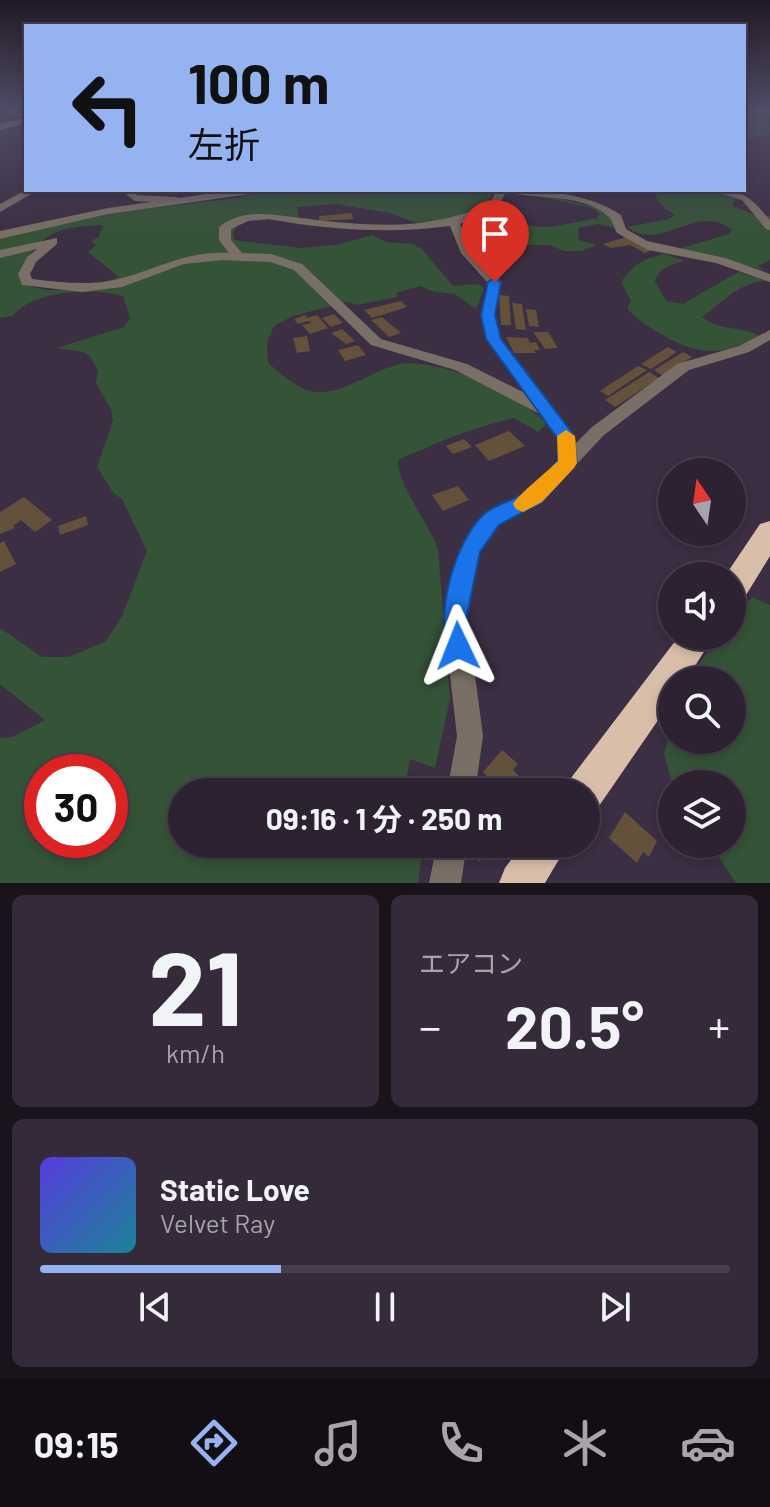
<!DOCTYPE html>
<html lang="ja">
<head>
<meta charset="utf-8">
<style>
  :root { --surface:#2d2232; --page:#352a3a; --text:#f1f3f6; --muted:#a7a4ac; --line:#483f4d; --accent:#95b2f1 }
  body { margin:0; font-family:Barlow,"Noto Sans JP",sans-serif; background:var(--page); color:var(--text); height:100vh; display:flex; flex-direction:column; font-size:30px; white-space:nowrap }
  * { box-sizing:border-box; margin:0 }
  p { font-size:26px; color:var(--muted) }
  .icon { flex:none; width:44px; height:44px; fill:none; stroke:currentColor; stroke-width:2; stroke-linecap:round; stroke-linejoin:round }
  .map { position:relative; height:883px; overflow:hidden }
  .panel { display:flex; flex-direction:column; gap:12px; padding:12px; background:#19131c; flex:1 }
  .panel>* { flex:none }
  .banner { position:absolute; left:24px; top:24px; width:722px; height:168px; border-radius:0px; box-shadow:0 4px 12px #0003,0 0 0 2px var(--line); background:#95b2f1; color:#111; overflow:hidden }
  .needle { width:52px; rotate:347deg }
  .tools { position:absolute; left:658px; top:458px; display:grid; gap:16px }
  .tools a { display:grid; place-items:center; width:88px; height:88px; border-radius:50%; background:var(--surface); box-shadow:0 4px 12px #0003,0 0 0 2px var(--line); font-size:40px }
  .speed { position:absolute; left:24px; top:754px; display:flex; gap:16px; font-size:40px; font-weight:700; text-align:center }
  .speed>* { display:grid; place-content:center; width:104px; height:104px; border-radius:50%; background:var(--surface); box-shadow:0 4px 12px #0003,0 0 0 2px var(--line); line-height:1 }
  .speed .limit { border:12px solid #d22; background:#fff; color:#111 }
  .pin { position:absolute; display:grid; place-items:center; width:68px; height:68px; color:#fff; margin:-82px -34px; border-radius:50% 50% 50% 0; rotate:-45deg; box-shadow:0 0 8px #0007 }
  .pin .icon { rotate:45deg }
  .me { position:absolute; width:88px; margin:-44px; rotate:358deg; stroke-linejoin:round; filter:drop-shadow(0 0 6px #0008) }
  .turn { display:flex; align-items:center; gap:28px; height:168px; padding:0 32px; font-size:36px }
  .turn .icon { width:104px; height:104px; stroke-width:2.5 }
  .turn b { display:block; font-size:56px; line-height:68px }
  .big { font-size:60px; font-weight:700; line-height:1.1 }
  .panel .widget { flex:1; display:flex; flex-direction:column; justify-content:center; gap:12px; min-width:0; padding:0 28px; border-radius:12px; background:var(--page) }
  .panel .dial { align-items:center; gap:0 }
  .dial b { font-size:104px; line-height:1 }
  .song { display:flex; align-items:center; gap:24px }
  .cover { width:96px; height:96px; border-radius:12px; background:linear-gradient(135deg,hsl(250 70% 55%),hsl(190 70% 35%)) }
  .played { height:8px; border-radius:4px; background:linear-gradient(90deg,var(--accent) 35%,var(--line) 35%) }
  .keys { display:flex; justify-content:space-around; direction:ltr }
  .heat { display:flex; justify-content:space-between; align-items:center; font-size:44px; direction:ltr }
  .panel .tiles { flex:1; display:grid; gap:12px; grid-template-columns:1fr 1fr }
  .widget:last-child { grid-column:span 2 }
  .trip { position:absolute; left:168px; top:778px; width:432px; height:80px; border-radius:40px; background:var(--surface); box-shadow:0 4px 12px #0003,0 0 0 2px var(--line); font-weight:700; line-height:80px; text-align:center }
  .menu { display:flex; height:128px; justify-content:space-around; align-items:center; background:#120e14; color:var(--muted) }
  .menu .icon { width:56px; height:56px }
  .menu .selected { color:var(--accent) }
  .menu b { font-size:36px; color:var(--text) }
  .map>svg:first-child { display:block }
</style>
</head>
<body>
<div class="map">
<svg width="770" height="883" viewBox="0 0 770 883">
  <rect width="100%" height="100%" fill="#3c2e43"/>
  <path fill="#355337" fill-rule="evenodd" d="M744,109H770V117L764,118L770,121V135L744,139Z
    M266,190H495L484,208L439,222L417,223L389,213L336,204L297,207L299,218H310L305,225C287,223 241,209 233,233L234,240L301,248L335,245L372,235L387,242L413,244L421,248L453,286L479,284L484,289L476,309L455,294L431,291L420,286L396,293L397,297L357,305L347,302L293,316L274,326L267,343L268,363C280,373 299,390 315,392C342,395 370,372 396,365C431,354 525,395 546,424L538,432L514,418C473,427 436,443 398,460C398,487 428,521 438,549L450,699L435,768L410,759L404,792H182V844H423L418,883H0V738L12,737L45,720L0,684V628L42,657H69L106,641L122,616L147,551L122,499L114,494L97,467L113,421L111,410L96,383L98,371L90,356L83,352L57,348L124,327L130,318L123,296C93,288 32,290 13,316L0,318V239L111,213L236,198ZM103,225L99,237L91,241L96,245L88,252L119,277C90,287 50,298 21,282L18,273C42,231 58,227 103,225ZM42,772H110V840H42Z
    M659,190H709L739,197L741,200L735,199L732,206L758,216H770V260L758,266L767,271L678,249L729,234L732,230C696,201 662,254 627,227L668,219L675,215L663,207L655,196Z
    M522,193C553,198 584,201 612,215L615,228L598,224L578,228L579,240L597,245L582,251H564L549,245H528L497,238L505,231L493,222L500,219L494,214L498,213C537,236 557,225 597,218L600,214L593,208Z
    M664,254L685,261C673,263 659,268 655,281L666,301L683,304L738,272L768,281C742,280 723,302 702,317C724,333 742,325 759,336C719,358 696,355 657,332C645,324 636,319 627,308L631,301L621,282C634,264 642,259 664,254Z
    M752,597L770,605V883H736L710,844H732V784H672L664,754L672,725V740H732V680H691L701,661L721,636H732V623Z"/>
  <path fill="#64513b" d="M352,213L353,219L319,221V216Z
    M626,237L652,250L645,253L630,245L611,248L603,244Z
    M499,295L509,296L511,325H501Z
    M401,301L407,307L372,318L364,310Z
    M512,303L522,304L526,330L516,329Z
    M526,309L536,310L539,327L529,326Z
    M334,314L343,323L331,327L322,318Z
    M305,315L307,318L317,315L328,328L310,334L302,325L311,323L309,321L298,324L294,319Z
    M382,317L401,333L389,337L371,320Z
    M342,329L355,341L346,344L331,333Z
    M533,332H548L558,348L545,349Z
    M307,336L310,351L297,353L293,338Z
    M506,337L528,338L530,343L536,342L540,350H534L536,353H514Z
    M358,345L366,355L345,361L338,350Z
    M668,347L677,352L651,369L641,364Z
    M683,352L692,357L663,376L654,370Z
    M638,366L647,370L608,396L600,391Z
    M649,372L659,378L615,407L605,400Z
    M509,431L525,446L489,461L475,445Z
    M464,439L472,447L453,454L446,446Z
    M458,486L469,500L443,511L432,495Z
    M24,497L52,520L35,532L21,520L13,526L15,528L0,534V512Z
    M86,516L88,525L60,535L58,526Z
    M4,541L16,564L0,572V543Z
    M502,750L518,764L513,770L531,788L528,792H486L481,787L489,778L483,772Z
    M415,779L428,784L426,792H412Z
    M625,812L657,841L649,857L643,852L637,863L609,838Z
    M470,844H508L493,861L486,854L479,862L467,848Z"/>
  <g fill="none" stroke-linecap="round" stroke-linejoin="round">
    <path stroke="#7a6f66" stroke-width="4" d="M10,113L26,115"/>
    <path stroke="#7a6f66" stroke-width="6" d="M125,190L136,198L175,200"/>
    <path fill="#7a6f66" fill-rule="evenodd" d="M26,190H38L0,212V204Z
      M235,190H262L257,193L108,214L0,239V231L108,208Z
      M497,190C539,190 584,191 621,215L626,229L647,241L725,258L770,274V282L716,263L648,250L617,233C614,228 613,221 609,217C584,193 537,200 506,192L496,210L460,224L473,252L502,282L495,315L500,339L573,434L576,443L592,427L677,364L739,346L770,330V340L749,352L689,370L604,435L542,501L498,525L480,552L467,615L483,736L475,792H447L457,736L443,615L459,550L484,513L528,491L558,461V439L540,414L455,370L371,345L294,270L270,262L222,260L184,264L122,287L82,292L22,285L18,274L27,257L37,249L0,258V250L57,238V244L36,262L30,274L32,279C59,282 86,286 114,280C156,271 180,251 229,253L219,240V227C246,206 278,216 309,219C341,223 377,226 409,224C437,222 462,215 488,206ZM269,219C329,230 390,234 450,226L461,253L488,283L481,315L486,339L525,393L467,364L381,339L302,264L271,254L242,253L231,240V229L248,221Z
      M710,190C743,190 749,195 770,220V230L766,229L742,200Z
      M437,844H467L461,883H429Z"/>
    <path fill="#a19082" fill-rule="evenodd" d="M26,117V123L0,130V124Z"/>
    <path fill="#d9bfaa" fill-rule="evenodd" d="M770,521V556L743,600L732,604V576H725L760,524Z
      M679,636H714L686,680H672V700L599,806L586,811V792H566L571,778Z
      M523,844H568L545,883H499L505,868Z"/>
  </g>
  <linearGradient id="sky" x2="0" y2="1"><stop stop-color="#211925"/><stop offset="0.47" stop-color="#504c66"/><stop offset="1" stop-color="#504c66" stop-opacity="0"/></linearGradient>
  <rect width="770" height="233" fill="url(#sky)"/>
  <path fill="#1a73e8" stroke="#114b97" stroke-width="2" d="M495,278L501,282L495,315L501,339L573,434L577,463L542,502L499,525L480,552L467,615L471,646L467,654L458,657L450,654C433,617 455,542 483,515C494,504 514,501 527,492C538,484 548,471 558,461V439L486,339L481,315L488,282Z"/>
  <path fill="#f59e0b" d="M566,430L575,436L577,463L574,468L542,502L523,512L516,509L513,504C518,495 548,471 558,461L557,436Z"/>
</svg>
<div class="tools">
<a><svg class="needle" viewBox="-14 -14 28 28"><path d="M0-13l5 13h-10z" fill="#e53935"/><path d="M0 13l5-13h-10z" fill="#a7a4ac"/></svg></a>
<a><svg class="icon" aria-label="sound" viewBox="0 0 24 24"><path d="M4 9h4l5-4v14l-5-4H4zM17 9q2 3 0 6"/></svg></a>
<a><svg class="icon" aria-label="search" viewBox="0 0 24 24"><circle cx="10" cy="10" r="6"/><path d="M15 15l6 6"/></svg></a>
<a><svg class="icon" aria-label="layers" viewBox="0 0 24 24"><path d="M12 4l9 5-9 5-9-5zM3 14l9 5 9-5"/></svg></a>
</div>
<div class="speed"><div class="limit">30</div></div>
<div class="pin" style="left:495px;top:282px;background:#d93025"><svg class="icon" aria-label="arrive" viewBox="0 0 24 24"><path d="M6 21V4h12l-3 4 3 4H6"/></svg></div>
<svg class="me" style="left:458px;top:646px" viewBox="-20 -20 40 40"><path d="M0-17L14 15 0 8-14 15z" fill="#1a73e8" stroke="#fff" stroke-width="4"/></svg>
<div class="trip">09:16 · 1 分 · 250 m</div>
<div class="banner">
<div class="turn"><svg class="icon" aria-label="left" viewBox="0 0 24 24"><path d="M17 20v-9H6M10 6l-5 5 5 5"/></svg><div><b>100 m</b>左折</div></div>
</div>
</div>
<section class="panel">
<div class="tiles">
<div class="widget dial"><b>21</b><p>km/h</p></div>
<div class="widget"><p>エアコン</p>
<div class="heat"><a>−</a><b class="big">20.5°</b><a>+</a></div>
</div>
<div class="widget">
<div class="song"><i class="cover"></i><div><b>Static Love</b><p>Velvet Ray</p></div></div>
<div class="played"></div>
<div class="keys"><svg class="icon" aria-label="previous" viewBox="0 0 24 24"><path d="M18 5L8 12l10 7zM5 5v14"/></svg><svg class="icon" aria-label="pause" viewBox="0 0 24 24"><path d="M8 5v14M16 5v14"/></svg><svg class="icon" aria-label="next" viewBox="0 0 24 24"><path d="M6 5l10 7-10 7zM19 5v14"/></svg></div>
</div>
</div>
</section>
<nav class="menu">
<b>09:15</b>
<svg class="icon selected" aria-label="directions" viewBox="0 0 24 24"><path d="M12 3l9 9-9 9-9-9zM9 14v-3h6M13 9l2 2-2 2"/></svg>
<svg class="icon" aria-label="music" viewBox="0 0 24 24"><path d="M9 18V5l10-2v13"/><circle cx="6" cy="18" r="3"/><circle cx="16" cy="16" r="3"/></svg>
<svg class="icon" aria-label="phone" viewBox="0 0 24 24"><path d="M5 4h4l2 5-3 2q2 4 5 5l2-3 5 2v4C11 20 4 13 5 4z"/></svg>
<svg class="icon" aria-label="climate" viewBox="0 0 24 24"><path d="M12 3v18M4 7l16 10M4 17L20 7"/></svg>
<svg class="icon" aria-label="car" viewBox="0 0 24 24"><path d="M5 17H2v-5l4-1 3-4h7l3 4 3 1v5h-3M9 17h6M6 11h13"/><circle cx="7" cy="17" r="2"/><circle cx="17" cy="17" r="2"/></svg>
</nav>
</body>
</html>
